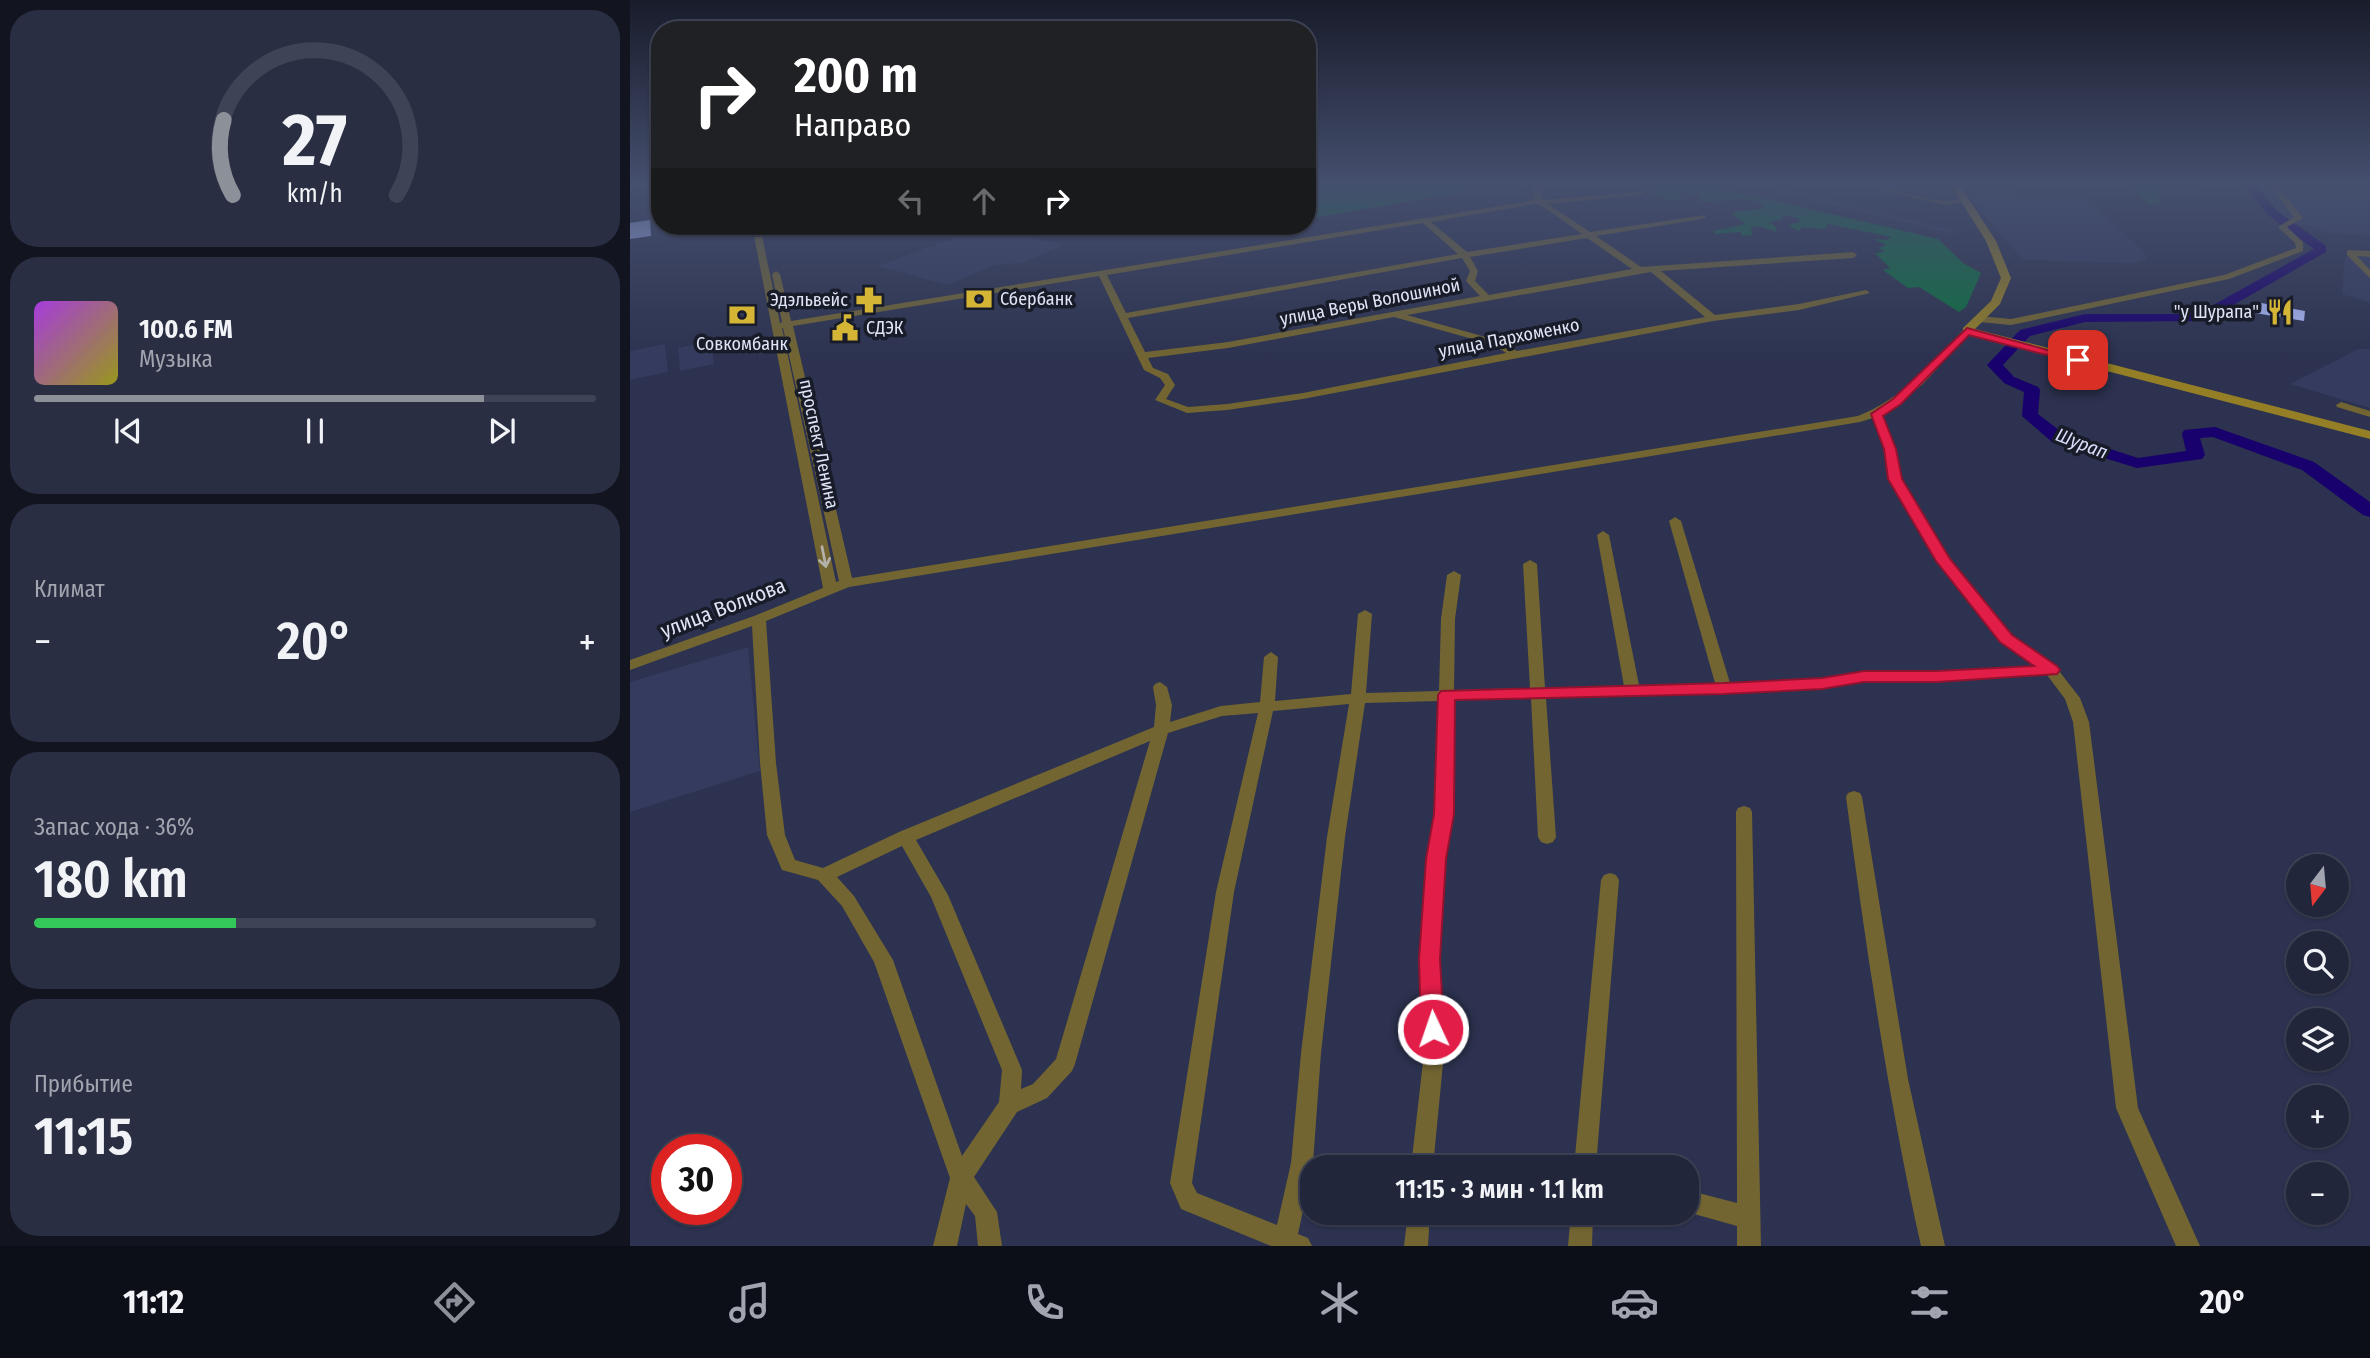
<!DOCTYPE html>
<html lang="ru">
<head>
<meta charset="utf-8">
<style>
  :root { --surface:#21263b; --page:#292e42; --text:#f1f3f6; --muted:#a2a5af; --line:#3e4355; --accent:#8c9099 }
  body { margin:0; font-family:"Fira Sans Condensed",sans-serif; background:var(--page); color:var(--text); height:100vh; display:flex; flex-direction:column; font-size:26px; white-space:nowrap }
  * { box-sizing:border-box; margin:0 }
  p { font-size:23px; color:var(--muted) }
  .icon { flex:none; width:38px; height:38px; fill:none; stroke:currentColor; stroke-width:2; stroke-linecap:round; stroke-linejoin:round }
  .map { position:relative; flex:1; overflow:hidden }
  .panel { display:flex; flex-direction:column; gap:10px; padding:10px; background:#121520; width:630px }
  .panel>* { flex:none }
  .banner { position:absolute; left:21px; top:21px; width:665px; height:214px; border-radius:28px; box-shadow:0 2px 5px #0004,0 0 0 2px var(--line); background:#202124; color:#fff; overflow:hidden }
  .needle { width:46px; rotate:196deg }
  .controls { position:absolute; left:1656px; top:854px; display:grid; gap:14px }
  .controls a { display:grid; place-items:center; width:63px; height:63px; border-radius:50%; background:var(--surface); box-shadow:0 2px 5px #0004,0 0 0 2px var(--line); font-size:35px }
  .speed { position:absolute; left:21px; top:1134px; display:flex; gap:14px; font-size:35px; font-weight:700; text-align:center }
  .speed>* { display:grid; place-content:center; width:91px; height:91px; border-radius:50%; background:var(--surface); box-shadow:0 2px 5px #0004,0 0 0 2px var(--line); line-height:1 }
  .speed .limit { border:10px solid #d22; background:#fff; color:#111 }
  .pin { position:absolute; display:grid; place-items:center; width:60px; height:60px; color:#fff; margin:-30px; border-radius:14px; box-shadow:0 4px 10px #0006 }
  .me { position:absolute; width:77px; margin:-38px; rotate:357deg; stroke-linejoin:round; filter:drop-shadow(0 0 5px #0008) }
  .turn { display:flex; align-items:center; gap:24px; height:147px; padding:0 28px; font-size:32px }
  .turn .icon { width:91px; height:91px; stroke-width:2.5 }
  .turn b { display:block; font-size:49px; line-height:60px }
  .lanes { display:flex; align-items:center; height:66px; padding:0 28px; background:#0003; justify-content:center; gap:35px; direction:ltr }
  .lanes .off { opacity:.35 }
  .big { font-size:52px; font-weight:600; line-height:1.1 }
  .panel .tile { flex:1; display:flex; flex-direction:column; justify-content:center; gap:10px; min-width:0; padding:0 24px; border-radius:28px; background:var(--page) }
  .panel .dial { align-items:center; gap:0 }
  .dial svg { height:182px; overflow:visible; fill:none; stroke:var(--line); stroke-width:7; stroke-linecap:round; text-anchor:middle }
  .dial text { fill:var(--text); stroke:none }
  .song { display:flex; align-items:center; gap:21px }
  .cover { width:84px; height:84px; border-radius:10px; background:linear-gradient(135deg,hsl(280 70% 55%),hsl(60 70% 35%)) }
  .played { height:7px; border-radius:4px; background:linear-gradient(90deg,var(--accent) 80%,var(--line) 80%) }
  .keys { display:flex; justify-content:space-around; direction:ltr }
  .heat { display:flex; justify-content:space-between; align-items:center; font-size:38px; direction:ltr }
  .charge { height:10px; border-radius:5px; background:linear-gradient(90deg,#34c759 36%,var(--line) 0) }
  .trip { position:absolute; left:670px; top:1155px; width:399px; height:70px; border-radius:28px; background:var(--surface); box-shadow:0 2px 5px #0004,0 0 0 2px var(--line); font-weight:600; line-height:70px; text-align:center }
  .tabs { display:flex; height:112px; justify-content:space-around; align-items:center; background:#0d0f18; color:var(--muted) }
  .tabs .icon { width:49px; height:49px }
  .tabs .selected { color:var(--accent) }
  .tabs b { font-size:32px; color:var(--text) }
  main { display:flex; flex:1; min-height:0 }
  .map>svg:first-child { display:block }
</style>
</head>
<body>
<main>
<section class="panel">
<div class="tile dial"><svg viewBox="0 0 100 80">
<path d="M14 69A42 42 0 1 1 86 69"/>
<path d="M14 69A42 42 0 0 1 10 36" stroke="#8c9099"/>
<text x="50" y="56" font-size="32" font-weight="700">27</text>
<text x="50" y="72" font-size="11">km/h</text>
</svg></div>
<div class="tile">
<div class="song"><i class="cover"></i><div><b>100.6 FM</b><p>Музыка</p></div></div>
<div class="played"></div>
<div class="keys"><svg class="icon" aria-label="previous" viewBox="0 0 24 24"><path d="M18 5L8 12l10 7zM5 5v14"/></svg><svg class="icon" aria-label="pause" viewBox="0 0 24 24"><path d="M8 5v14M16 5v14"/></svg><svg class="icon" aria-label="next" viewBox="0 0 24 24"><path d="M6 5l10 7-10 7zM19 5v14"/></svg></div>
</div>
<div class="tile"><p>Климат</p>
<div class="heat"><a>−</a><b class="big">20°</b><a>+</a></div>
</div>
<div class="tile"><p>Запас хода · 36%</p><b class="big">180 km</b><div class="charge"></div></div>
<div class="tile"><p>Прибытие</p><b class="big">11:15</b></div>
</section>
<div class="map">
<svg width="1740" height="1246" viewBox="0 0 1740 1246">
  <rect width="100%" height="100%" fill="#2c324f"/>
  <path fill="#343b5e" d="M1120,184H1131L1327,231L1323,234Z
    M1246,184H1316L1324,196L1301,197Z
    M1333,184H1379L1391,196L1456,197L1515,253L1516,259L1504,263L1393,260L1349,209Z
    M1626,184H1740V236L1697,233L1680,226L1668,225L1644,210L1631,197Z
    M356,226L434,245L393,263L365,265L317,285L248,266Z
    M1715,257H1740V303L1712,294Z
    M81,341L84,364L50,371L48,348Z
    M35,344L38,372L0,380V351Z
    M1728,349H1740V408L1660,384Z
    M118,647L130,771L0,812V682Z"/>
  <path fill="#0c6f3f" d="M677,184L895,185L867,186L677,219Z
    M1008,184H1073L1308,239L1333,263L1351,273L1336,307L1329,312L1289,287L1278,288L1253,270L1260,268L1245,253L1255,252L1249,248L1256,245L1244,239L1256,240L1262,237L1198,224L1195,229L1173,227L1168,231L1158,225L1170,222L1168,218L1152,215L1153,219L1139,222L1145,226L1147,232L1128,226L1121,228L1122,235L1113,236L1110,232L1085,234L1083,231L1116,224L1103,215V212L1135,208C1123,192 1091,202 1072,202L1070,196L1050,192L1046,195L1055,196L1053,199L1035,200L1025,194L1026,190Z
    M1500,184H1574C1560,191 1544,185 1529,188V205L1519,204L1497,187Z"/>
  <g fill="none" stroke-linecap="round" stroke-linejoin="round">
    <path fill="#18016d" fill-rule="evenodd" d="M1614,184H1625L1646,210L1696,246V252L1575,321L1455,322L1400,336L1373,365L1384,377L1408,387L1410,390L1408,414L1434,434L1508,458L1556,451L1552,434L1554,430L1585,427L1684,462L1740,502V517L1733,515L1672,470L1583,437L1570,438L1575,455L1572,459L1507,468L1422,442L1392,416L1394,392L1374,383L1357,365L1390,330L1455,314H1567L1684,249L1638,215Z"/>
  </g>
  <path fill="#adbbfd" d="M20,220L21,236L0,239V223Z
    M1626,302L1675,311L1674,321L1625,313Z"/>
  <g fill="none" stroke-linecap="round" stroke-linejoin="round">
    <path fill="#726532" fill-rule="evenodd" d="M903,184H911L912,200L1015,191L1016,193L1012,195L918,204L960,232L1075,215L1076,217L1072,219L966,236L1011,267L1223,252L1227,255L1223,258L1031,271L1085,315L1169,304L1236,290L1240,293L1169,310L1083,321L673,399L597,410L557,413L525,400L535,385L530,378L514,370L469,276L163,326L222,578L1228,416C1272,399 1302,363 1334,329H1340V333L1292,385L1252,414L1266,449L1271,479L1320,558L1381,635L1426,667L1450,698L1459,722L1508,1108L1570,1246H1546L1486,1108L1443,722L1435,699L1417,675L1307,681H1234L1192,689L916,698L926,837L923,842L917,844L911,842L908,837L901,698L824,700L822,814L815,858L809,959L814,1053L803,1167H781L794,1053L789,959L797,858L806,814L809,701L735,703L715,837L691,1053L683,1163L668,1234L678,1238L682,1246H641L551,1209L540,1183L586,892L628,713L592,716L538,733L445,1064L442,1071L417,1098L387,1112L344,1177L367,1212L372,1246H348L345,1216L336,1204L327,1246H303L320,1178L244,962L212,906L188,880L152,870L137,835L130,763L122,626L0,670V660L124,616L193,588L122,226H130L150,323L152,322L142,274L146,271L150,274L161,321L895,202L904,199ZM904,204H909L952,234L837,252L801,222ZM793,223L828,254L496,313L477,275ZM957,238L1002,269L859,295L845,281L848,271L840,257ZM832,258L840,271L836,281L850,296L598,342L515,352L498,318ZM1021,272L1075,317L887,351L870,341L777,315ZM764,317L864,345L876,353L673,393L597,404L558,407L536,399L545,385L538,374L523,368L518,358L598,348ZM152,328H153L209,581L206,582ZM1243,418L1254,449L1259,479L1307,560L1371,641L1406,666L1307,671H1234L1192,679L1100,683L1051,521L1045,517L1039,521L1085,683L1009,685L979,535L973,531L967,535L994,686L915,688L907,564L900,560L893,564L900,688L824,690L825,619L831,575L824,571L817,575L811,619L809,691L736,693L742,614L735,610L728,614L721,694L645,701L648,657L641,652L634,657L630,702L591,706L540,722L542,705L537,687L530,682L525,684L523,687L526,705L524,727L269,832L193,868L165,860L155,835L146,763L136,621L219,587L1230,422ZM719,704L697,837L671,1053L661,1163L647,1225L567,1193L562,1183L604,892L643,711ZM520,741L426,1059L403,1084L391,1089L392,1070L318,895L286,840ZM272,846L301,897L372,1070L369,1102L332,1156L263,960L224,896L207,877Z
      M1227,184C1257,184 1286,200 1316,201C1324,201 1331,198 1338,201L1315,205Z
      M1639,184H1646L1673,218L1657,227L1673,242V251L1599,279L1381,325L1349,322L1344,319L1349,316L1381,319L1594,275L1666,248L1665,243L1648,227L1664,217Z
      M1720,250L1740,251V257L1727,256L1740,270V278L1717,255V251Z
      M1711,402L1740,411V417L1707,407L1706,405Z
      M1224,791L1230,793L1232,797L1278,1079L1315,1246H1291C1258,1098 1236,948 1216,797L1218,793Z
      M1114,806L1120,808L1122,812L1131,1246H1107V1226L1057,1212V1190L1107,1203L1106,812L1108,808Z
      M980,873L986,875L989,880L966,1167H944L971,880L974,875Z
      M778,1213H800L798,1246H774Z
      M941,1213H963L962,1246H938Z"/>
    <path fill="#947f26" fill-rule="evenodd" d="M1320,184H1329L1366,241L1381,278L1370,304L1345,329L1740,431V439L1333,334V328L1361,301L1371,278L1356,241Z"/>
  </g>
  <defs><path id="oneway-shaft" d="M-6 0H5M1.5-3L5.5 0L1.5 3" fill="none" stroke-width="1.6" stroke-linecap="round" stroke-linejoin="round" transform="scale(1.75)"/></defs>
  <use stroke="#b3b1a8" href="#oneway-shaft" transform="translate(194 557) rotate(79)"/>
  <linearGradient id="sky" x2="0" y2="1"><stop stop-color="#181c2b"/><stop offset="0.51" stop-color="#454f6e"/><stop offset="1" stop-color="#454f6e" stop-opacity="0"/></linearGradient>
  <rect width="1740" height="359" fill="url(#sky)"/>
  <path fill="#e11d48" stroke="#92132f" stroke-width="2" d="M1337,328L1454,360L1448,363L1339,335L1271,404L1253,416L1266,449L1272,479L1320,559L1382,635L1427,666L1430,670L1427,674L1307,682H1234L1192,689L1094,694L825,700L824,814L816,859L810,959L814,1029L811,1037L803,1040L795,1037L791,1029L789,959L796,859L804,814L808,695L811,691L1094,683L1192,678L1234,671H1307L1404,666L1370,642L1306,561L1258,479L1254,449L1241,414L1263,399Z"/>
  <defs>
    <g id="bank-bare" transform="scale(2.1)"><path d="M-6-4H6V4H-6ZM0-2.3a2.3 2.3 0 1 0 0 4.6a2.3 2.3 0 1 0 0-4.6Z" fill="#d4b535" stroke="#181b28" stroke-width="2.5" paint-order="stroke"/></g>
    <g id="pharmacy-bare" transform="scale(2.1)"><path d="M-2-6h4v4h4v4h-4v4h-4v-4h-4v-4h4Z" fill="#d4b535" stroke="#181b28" stroke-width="2.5" paint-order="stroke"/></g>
    <g id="restaurant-bare" transform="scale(2.1)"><path d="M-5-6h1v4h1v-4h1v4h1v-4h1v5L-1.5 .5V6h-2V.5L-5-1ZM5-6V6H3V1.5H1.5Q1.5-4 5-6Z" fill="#d4b535" stroke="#181b28" stroke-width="2.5" paint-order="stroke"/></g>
    <g id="civic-bare" transform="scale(2.1)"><path d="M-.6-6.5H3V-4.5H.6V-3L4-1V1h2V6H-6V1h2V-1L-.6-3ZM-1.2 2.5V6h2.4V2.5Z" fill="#d4b535" stroke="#181b28" stroke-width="2.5" paint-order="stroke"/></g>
  </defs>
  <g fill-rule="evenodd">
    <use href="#bank-bare" x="349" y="299"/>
    <use href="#pharmacy-bare" x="239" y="300"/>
    <use href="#restaurant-bare" x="1650" y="312"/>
    <use href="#bank-bare" x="112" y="315"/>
    <use href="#civic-bare" x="215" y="328"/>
  </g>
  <g text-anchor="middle" stroke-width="7" stroke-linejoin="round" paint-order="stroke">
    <g font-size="18" fill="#dfe4f7" stroke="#181b28" text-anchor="start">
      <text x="370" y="305">Сбербанк</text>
      <text x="218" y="306" text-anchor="end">Эдэльвейс</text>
      <text x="1629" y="318" text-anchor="end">"у Шурапа"</text>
      <text x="236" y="334">СДЭК</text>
      <text x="112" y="350" text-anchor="middle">Совкомбанк</text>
    </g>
    <g font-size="18" fill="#dfe4f7" stroke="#181b28">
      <text transform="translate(740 302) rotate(-11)" y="6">улица Веры Волошиной</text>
      <text transform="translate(879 338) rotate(-11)" y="6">улица Пархоменко</text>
      <text transform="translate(189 444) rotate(78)" y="6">проспект Ленина</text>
    </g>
    <g font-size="19" font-style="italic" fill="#d9dffb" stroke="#181b28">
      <text transform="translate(1452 443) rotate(21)" y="7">Шурап</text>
    </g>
    <g font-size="21" fill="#dfe4f7" stroke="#181b28">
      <text transform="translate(93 608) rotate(-21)" y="7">улица Волкова</text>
    </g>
  </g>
</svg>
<div class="controls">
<a><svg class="needle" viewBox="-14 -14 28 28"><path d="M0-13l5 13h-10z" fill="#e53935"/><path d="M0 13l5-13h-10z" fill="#a2a5af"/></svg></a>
<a><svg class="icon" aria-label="search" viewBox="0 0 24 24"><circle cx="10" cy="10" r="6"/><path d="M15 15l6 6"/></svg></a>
<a><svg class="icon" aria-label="layers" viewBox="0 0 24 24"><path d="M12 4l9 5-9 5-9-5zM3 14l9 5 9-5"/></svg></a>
<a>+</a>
<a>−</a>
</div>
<div class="speed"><div class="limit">30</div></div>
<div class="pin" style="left:1448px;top:360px;background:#d93025"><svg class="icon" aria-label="arrive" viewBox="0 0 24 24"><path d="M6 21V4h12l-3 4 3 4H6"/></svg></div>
<svg class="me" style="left:803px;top:1029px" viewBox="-20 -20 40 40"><circle r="17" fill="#e11d48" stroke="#fff" stroke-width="3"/><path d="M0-11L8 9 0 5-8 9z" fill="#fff"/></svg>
<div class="trip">11:15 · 3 мин · 1.1 km</div>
<div class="banner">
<div class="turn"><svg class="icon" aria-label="right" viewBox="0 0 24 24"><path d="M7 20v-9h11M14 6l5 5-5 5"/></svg><div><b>200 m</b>Направо</div></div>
<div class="lanes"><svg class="icon off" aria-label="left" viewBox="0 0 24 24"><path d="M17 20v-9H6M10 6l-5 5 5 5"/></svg><svg class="icon off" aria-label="ahead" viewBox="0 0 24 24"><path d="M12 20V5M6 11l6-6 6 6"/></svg><svg class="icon" aria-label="right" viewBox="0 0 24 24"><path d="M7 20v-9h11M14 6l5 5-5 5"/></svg></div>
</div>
</div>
</main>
<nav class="tabs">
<b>11:12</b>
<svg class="icon selected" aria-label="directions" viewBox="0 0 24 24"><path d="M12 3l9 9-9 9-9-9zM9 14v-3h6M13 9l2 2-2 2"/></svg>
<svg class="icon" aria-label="music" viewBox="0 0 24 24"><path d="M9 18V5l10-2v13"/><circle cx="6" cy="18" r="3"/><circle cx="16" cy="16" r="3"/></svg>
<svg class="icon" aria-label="phone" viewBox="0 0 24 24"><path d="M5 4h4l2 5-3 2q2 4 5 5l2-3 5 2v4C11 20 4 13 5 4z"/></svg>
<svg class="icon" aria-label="climate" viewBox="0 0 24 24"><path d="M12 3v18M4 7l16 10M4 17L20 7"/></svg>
<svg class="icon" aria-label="car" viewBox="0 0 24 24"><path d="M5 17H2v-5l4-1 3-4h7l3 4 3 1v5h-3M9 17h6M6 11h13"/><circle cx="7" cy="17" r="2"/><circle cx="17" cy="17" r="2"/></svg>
<svg class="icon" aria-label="filters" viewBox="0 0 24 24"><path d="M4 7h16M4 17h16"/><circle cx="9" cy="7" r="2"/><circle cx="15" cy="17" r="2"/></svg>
<b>20°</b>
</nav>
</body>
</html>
